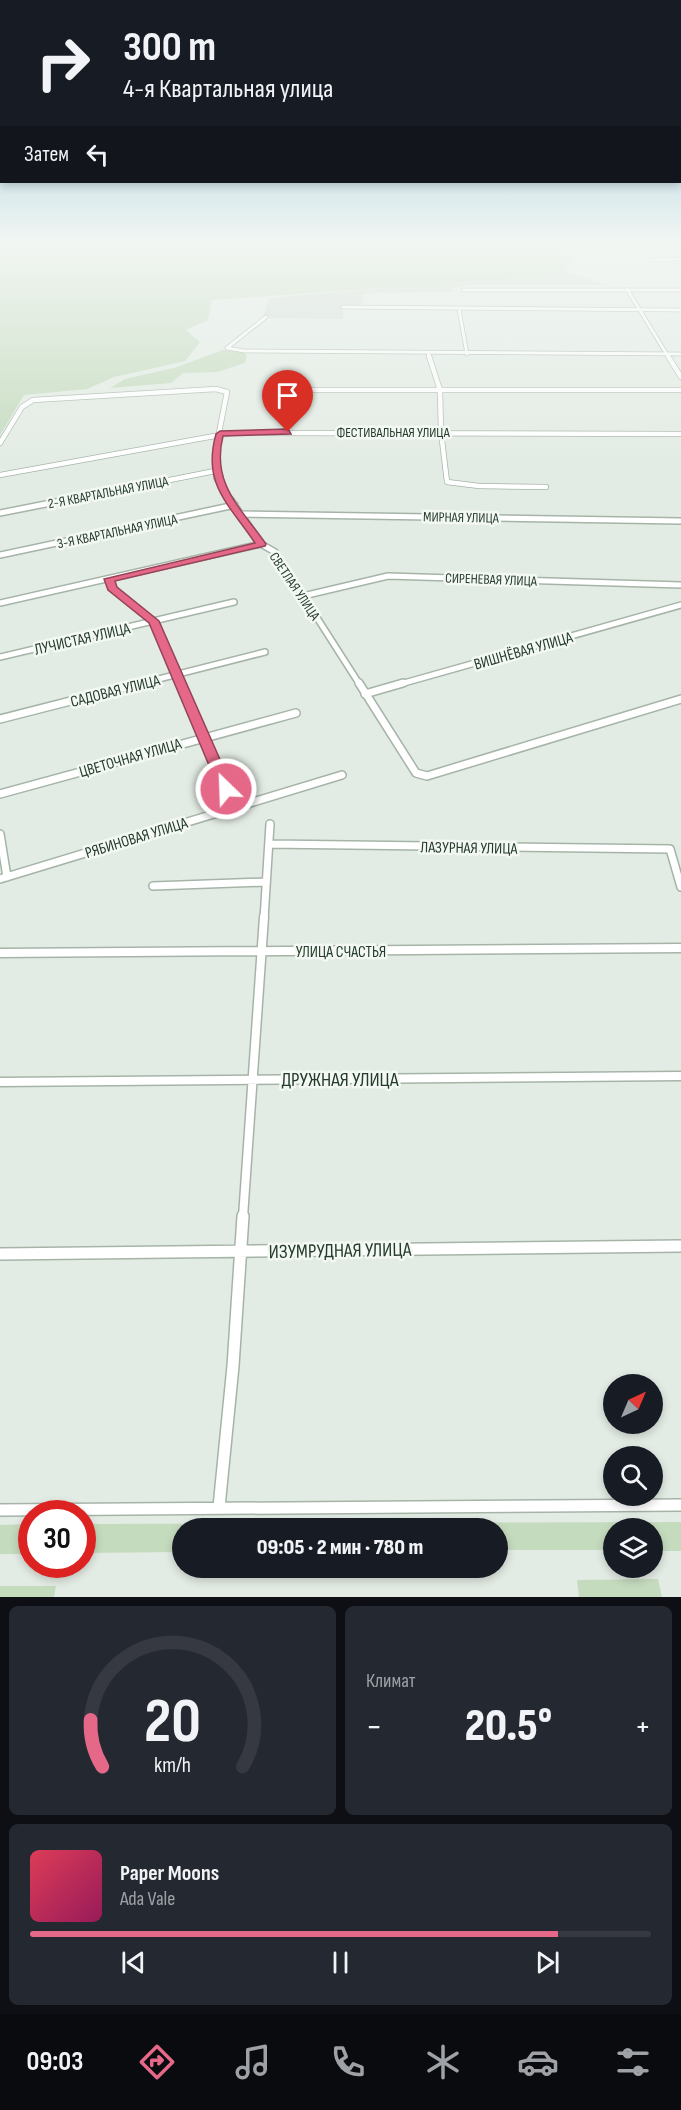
<!DOCTYPE html>
<html lang="ru">
<head>
<meta charset="utf-8">
<style>
  :root { --surface:#171b24; --page:#242831; --text:#f1f3f6; --muted:#9ea1a6; --line:#363941; --accent:#e56888 }
  body { margin:0; font-family:"Sofia Sans Condensed",sans-serif; background:var(--page); color:var(--text); height:100vh; display:flex; flex-direction:column; font-size:22px; white-space:nowrap }
  * { box-sizing:border-box; margin:0 }
  p { font-size:20px; color:var(--muted) }
  .icon { flex:none; width:33px; height:33px; fill:none; stroke:currentColor; stroke-width:2; stroke-linecap:round; stroke-linejoin:round }
  .map { position:relative; height:1597px; overflow:hidden }
  .sheet { display:flex; flex-direction:column; gap:9px; padding:9px; background:#0d0f14; flex:1 }
  .sheet>* { flex:none }
  .banner { position:absolute; left:0px; top:0px; width:681px; height:183px; box-shadow:0 3px 9px #0003; background:#171b24; color:var(--text); overflow:hidden }
  .needle { width:39px; rotate:44deg }
  .controls { position:absolute; left:603px; top:1374px; display:grid; gap:12px }
  .controls a { display:grid; place-items:center; width:60px; height:60px; border-radius:50%; background:var(--surface); box-shadow:0 3px 9px #0003; font-size:30px }
  .speed { position:absolute; left:18px; top:1500px; display:flex; gap:12px; font-size:30px; font-weight:700; text-align:center }
  .speed>* { display:grid; place-content:center; width:78px; height:78px; border-radius:50%; background:var(--surface); box-shadow:0 3px 9px #0003; line-height:1 }
  .speed .limit { border:9px solid #d22; background:#fff; color:#111 }
  .pin { position:absolute; display:grid; place-items:center; width:51px; height:51px; color:#fff; margin:-62px -26px; border-radius:50% 50% 50% 0; rotate:-45deg; box-shadow:0 0 6px #0007 }
  .pin .icon { rotate:45deg }
  .me { position:absolute; width:66px; margin:-33px; rotate:336deg; stroke-linejoin:round; filter:drop-shadow(0 0 4px #0008) }
  .turn { display:flex; align-items:center; gap:21px; height:126px; padding:0 24px; font-size:27px }
  .turn .icon { width:78px; height:78px; stroke-width:2.5 }
  .turn b { display:block; font-size:42px; line-height:51px }
  .then { display:flex; align-items:center; height:57px; padding:0 24px; background:#0003; gap:12px; font-size:22px }
  .big { font-size:45px; font-weight:800; line-height:1.1 }
  .sheet .widget { flex:1; display:flex; flex-direction:column; justify-content:center; gap:9px; min-width:0; padding:0 21px; border-radius:9px; background:var(--page) }
  .sheet .dial { align-items:center; gap:0 }
  .dial svg { height:156px; overflow:visible; fill:none; stroke:var(--line); stroke-width:7; stroke-linecap:round; text-anchor:middle }
  .dial text { fill:var(--text); stroke:none }
  .song { display:flex; align-items:center; gap:18px }
  .cover { width:72px; height:72px; border-radius:9px; background:linear-gradient(135deg,hsl(350 70% 55%),hsl(330 70% 35%)) }
  .played { height:6px; border-radius:3px; background:linear-gradient(90deg,var(--accent) 85%,var(--line) 85%) }
  .keys { display:flex; justify-content:space-around; direction:ltr }
  .heat { display:flex; justify-content:space-between; align-items:center; font-size:33px; direction:ltr }
  .sheet .tiles { flex:1; display:grid; gap:9px; grid-template-columns:1fr 1fr }
  .widget:last-child { grid-column:span 2 }
  .trip { position:absolute; left:172px; top:1518px; width:336px; height:60px; border-radius:30px; background:var(--surface); box-shadow:0 3px 9px #0003; font-weight:800; line-height:60px; text-align:center }
  .menu { display:flex; height:96px; justify-content:space-around; align-items:center; background:#090b0e; color:var(--muted) }
  .menu .icon { width:42px; height:42px }
  .menu .selected { color:var(--accent) }
  .menu b { font-size:27px; color:var(--text) }
  .map>svg:first-child { display:block }
</style>
</head>
<body>
<div class="map">
<svg width="681" height="1597" viewBox="0 0 681 1597">
  <rect width="100%" height="100%" fill="#e3ece4"/>
  <path fill="#d2dbd2" d="M566,272L606,285H470L453,288V292L374,293L363,294L362,305L343,307V319L263,318L269,298Z"/>
  <path fill="#c5dbbe" d="M76,244H560L572,262L564,273L536,277L212,300L208,320L186,330L200,342L185,361L114,377L87,389L24,395L0,435V247Z
    M223,350L244,353L247,356L245,363L217,372L183,373L171,383L110,388L125,379L174,368Z
    M681,1522V1551H653L652,1528H614L613,1550H498V1528H183V1552L83,1553V1524Z
    M31,1524V1554H0V1525Z
    M658,1579L662,1597H579L577,1580Z
    M0,1586H56L54,1597H0Z"/>
  <g fill="none" stroke-linecap="round" stroke-linejoin="round">
    <g stroke="#a6b4a8" stroke-width="4.5">
      <path id="street-far5" d="M650,260L681,259
        M627,289L669,358
        M463,290H681
        M343,307L681,310
        M459,309L467,354
        M266,317L227,348L244,351L681,354
        M428,353L430,358"/>
    </g>
    <g stroke="#a6b4a8" stroke-width="6">
      <path id="street-far4" d="M429,356L440,390L441,432L447,482L479,486L546,487
        M668,356L681,377
        M308,390H681
        M0,443L22,407L33,400L216,389L227,392L215,453L216,478L232,502
        M0,475L231,433L681,434
        M59,502L215,471"/>
    </g>
    <g stroke="#a6b4a8" stroke-width="8">
      <path id="street-far3" d="M231,500L261,544L275,552L360,685
        M0,513L66,500
        M242,514L681,521
        M0,555L235,505
        M109,579L112,588L153,622L180,685
        M303,596L388,576L681,585
        M0,603L261,544
        M0,657L234,602
        M135,685L265,652
        M397,685L681,605"/>
    </g>
    <g stroke="#a6b4a8" stroke-width="10">
      <path id="street-far2" d="M180,683L233,807
        M359,683L416,773L427,776L681,699
        M365,694L403,683
        M0,719L141,683
        M0,794L296,713
        M0,834L7,877
        M269,844L670,849L681,887
        M0,879L342,775
        M153,886L266,882
        M264,919L270,824"/>
    </g>
    <g stroke="#a6b4a8" stroke-width="11">
      <path id="street-far1" d="M0,953L681,948
        M0,1082L681,1076
        M243,1217L264,917"/>
    </g>
    <g stroke="#a6b4a8" stroke-width="14">
      <path id="street" d="M0,1254L681,1246
        M219,1507L233,1366L243,1216
        M0,1510L681,1505"/>
    </g>
    <use href="#street-far5" stroke="#fff" stroke-width="3"/>
    <use href="#street-far4" stroke="#fff" stroke-width="4.5"/>
    <use href="#street-far3" stroke="#fff" stroke-width="5"/>
    <use href="#street-far2" stroke="#fff" stroke-width="7"/>
    <use href="#street-far1" stroke="#fff" stroke-width="8"/>
    <use href="#street" stroke="#fff" stroke-width="11"/>
  </g>
  <linearGradient id="sky" x2="0" y2="1"><stop stop-color="#85bed4"/><stop offset="0.52" stop-color="#f2f6f3"/><stop offset="1" stop-color="#f2f6f3" stop-opacity="0"/></linearGradient>
  <rect width="681" height="468" fill="url(#sky)"/>
  <path fill="#e56888" stroke="#954458" stroke-width="1.5" d="M288,429L291,434L223,436C211,484 241,508 266,544L265,546L115,581L117,587L159,621L233,789L226,795L219,789L149,623L108,590L104,579L255,543C228,503 202,484 216,434L220,431Z"/>
  <g text-anchor="middle" stroke-width="5" stroke-linejoin="round" paint-order="stroke">
    <g font-size="14" fill="#243c2a" stroke="#f4f8f4">
      <text x="393" y="437">ФЕСТИВАЛЬНАЯ УЛИЦА</text>
      <text transform="translate(108 492) rotate(-11)" y="5">2-Я КВАРТАЛЬНАЯ УЛИЦА</text>
      <text transform="translate(461 517) rotate(1)" y="5">МИРНАЯ УЛИЦА</text>
      <text transform="translate(117 531) rotate(-12)" y="5">3-Я КВАРТАЛЬНАЯ УЛИЦА</text>
      <text transform="translate(491 579) rotate(2)" y="5">СИРЕНЕВАЯ УЛИЦА</text>
      <text transform="translate(295 586) rotate(56)" y="5">СВЕТЛАЯ УЛИЦА</text>
    </g>
    <g font-size="16" fill="#243c2a" stroke="#f4f8f4">
      <text transform="translate(82 638) rotate(-13)" y="6">ЛУЧИСТАЯ УЛИЦА</text>
      <text transform="translate(523 650) rotate(-16)" y="6">ВИШНЁВАЯ УЛИЦА</text>
      <text transform="translate(115 690) rotate(-14)" y="6">САДОВАЯ УЛИЦА</text>
      <text transform="translate(130 757) rotate(-16)" y="6">ЦВЕТОЧНАЯ УЛИЦА</text>
      <text transform="translate(136 837) rotate(-17)" y="6">РЯБИНОВАЯ УЛИЦА</text>
      <text transform="translate(469 847) rotate(1)" y="6">ЛАЗУРНАЯ УЛИЦА</text>
      <text x="341" y="957">УЛИЦА СЧАСТЬЯ</text>
    </g>
    <g font-size="20" fill="#243c2a" stroke="#f4f8f4">
      <text x="340" y="1086">ДРУЖНАЯ УЛИЦА</text>
      <text transform="translate(340 1250) rotate(-1)" y="7">ИЗУМРУДНАЯ УЛИЦА</text>
    </g>
  </g>
</svg>
<div class="controls">
<a><svg class="needle" viewBox="-14 -14 28 28"><path d="M0-13l5 13h-10z" fill="#e53935"/><path d="M0 13l5-13h-10z" fill="#9ea1a6"/></svg></a>
<a><svg class="icon" aria-label="search" viewBox="0 0 24 24"><circle cx="10" cy="10" r="6"/><path d="M15 15l6 6"/></svg></a>
<a><svg class="icon" aria-label="layers" viewBox="0 0 24 24"><path d="M12 4l9 5-9 5-9-5zM3 14l9 5 9-5"/></svg></a>
</div>
<div class="speed"><div class="limit">30</div></div>
<div class="pin" style="left:288px;top:432px;background:#d93025"><svg class="icon" aria-label="arrive" viewBox="0 0 24 24"><path d="M6 21V4h12l-3 4 3 4H6"/></svg></div>
<svg class="me" style="left:226px;top:789px" viewBox="-20 -20 40 40"><circle r="17" fill="#e56888" stroke="#fff" stroke-width="3"/><path d="M0-11L8 9 0 5-8 9z" fill="#fff"/></svg>
<div class="trip">09:05 · 2 мин · 780 m</div>
<div class="banner">
<div class="turn"><svg class="icon" aria-label="right" viewBox="0 0 24 24"><path d="M7 20v-9h11M14 6l5 5-5 5"/></svg><div><b>300 m</b>4-я Квартальная улица</div></div>
<div class="then">Затем<svg class="icon" aria-label="left" viewBox="0 0 24 24"><path d="M17 20v-9H6M10 6l-5 5 5 5"/></svg></div>
</div>
</div>
<section class="sheet">
<div class="tiles">
<div class="widget dial"><svg viewBox="0 0 100 80">
<path d="M14 69A42 42 0 1 1 86 69"/>
<path d="M14 69A42 42 0 0 1 8 45" stroke="#e56888"/>
<text x="50" y="56" font-size="32" font-weight="700">20</text>
<text x="50" y="72" font-size="11">km/h</text>
</svg></div>
<div class="widget"><p>Климат</p>
<div class="heat"><a>−</a><b class="big">20.5°</b><a>+</a></div>
</div>
<div class="widget">
<div class="song"><i class="cover"></i><div><b>Paper Moons</b><p>Ada Vale</p></div></div>
<div class="played"></div>
<div class="keys"><svg class="icon" aria-label="previous" viewBox="0 0 24 24"><path d="M18 5L8 12l10 7zM5 5v14"/></svg><svg class="icon" aria-label="pause" viewBox="0 0 24 24"><path d="M8 5v14M16 5v14"/></svg><svg class="icon" aria-label="next" viewBox="0 0 24 24"><path d="M6 5l10 7-10 7zM19 5v14"/></svg></div>
</div>
</div>
</section>
<nav class="menu">
<b>09:03</b>
<svg class="icon selected" aria-label="directions" viewBox="0 0 24 24"><path d="M12 3l9 9-9 9-9-9zM9 14v-3h6M13 9l2 2-2 2"/></svg>
<svg class="icon" aria-label="music" viewBox="0 0 24 24"><path d="M9 18V5l10-2v13"/><circle cx="6" cy="18" r="3"/><circle cx="16" cy="16" r="3"/></svg>
<svg class="icon" aria-label="phone" viewBox="0 0 24 24"><path d="M5 4h4l2 5-3 2q2 4 5 5l2-3 5 2v4C11 20 4 13 5 4z"/></svg>
<svg class="icon" aria-label="climate" viewBox="0 0 24 24"><path d="M12 3v18M4 7l16 10M4 17L20 7"/></svg>
<svg class="icon" aria-label="car" viewBox="0 0 24 24"><path d="M5 17H2v-5l4-1 3-4h7l3 4 3 1v5h-3M9 17h6M6 11h13"/><circle cx="7" cy="17" r="2"/><circle cx="17" cy="17" r="2"/></svg>
<svg class="icon" aria-label="filters" viewBox="0 0 24 24"><path d="M4 7h16M4 17h16"/><circle cx="9" cy="7" r="2"/><circle cx="15" cy="17" r="2"/></svg>
</nav>
</body>
</html>
